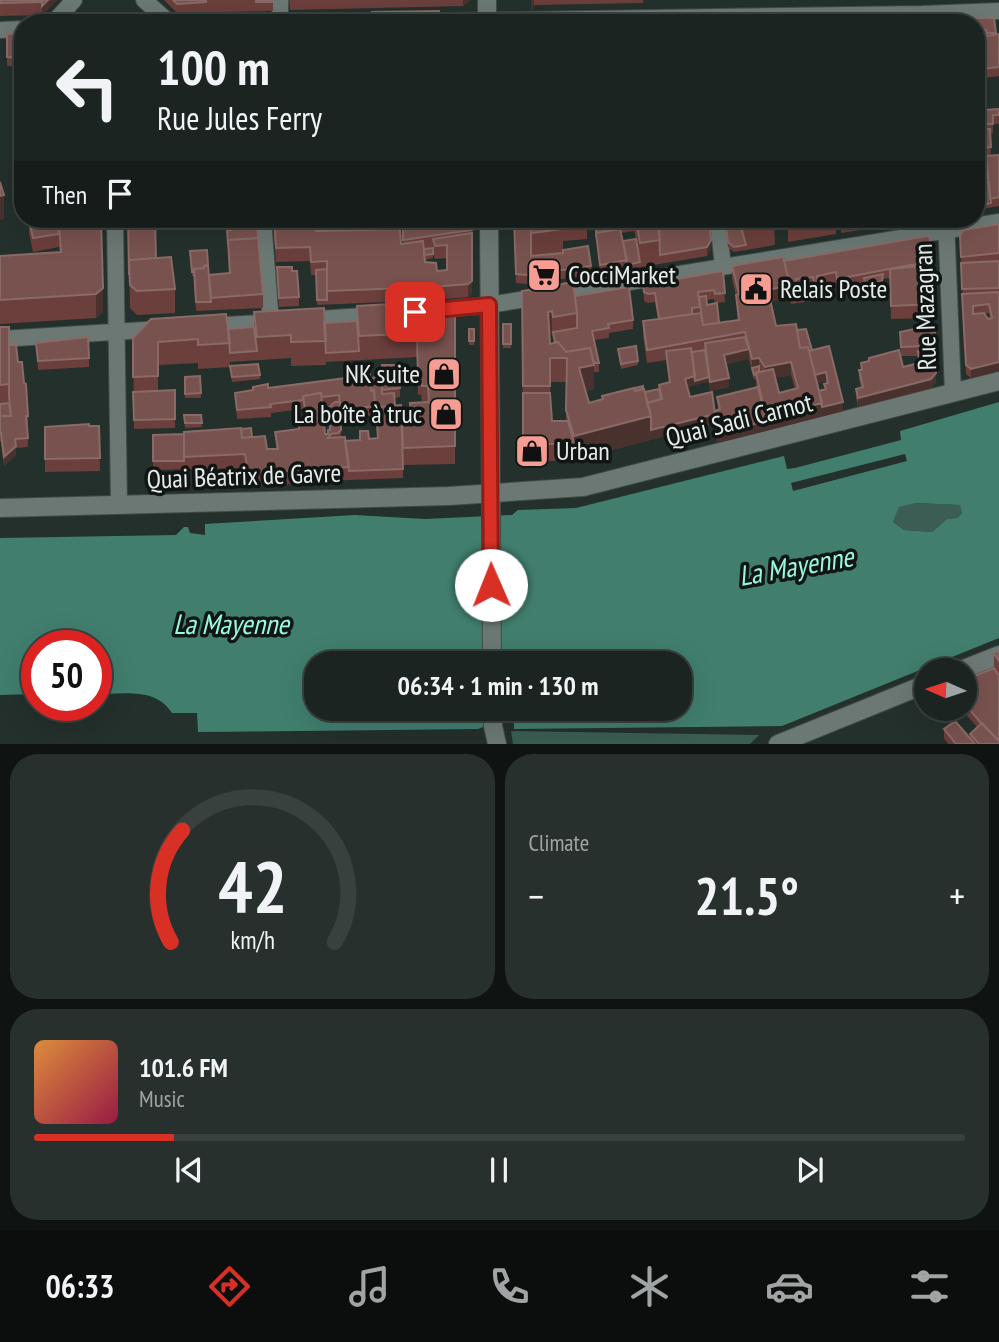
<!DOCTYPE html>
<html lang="en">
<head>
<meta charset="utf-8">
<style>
  :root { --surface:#1b2421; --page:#28302e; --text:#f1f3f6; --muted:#a0a4a5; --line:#39413f; --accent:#d93025 }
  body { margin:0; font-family:"PT Sans Narrow",sans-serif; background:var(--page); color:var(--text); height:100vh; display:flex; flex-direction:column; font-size:26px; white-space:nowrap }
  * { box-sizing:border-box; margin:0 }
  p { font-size:23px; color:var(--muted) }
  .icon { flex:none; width:38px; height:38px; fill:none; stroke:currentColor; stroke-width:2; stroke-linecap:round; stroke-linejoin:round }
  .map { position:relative; height:744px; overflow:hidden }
  .panel { display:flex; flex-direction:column; gap:10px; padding:10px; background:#0f1412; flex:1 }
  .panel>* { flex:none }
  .hud { position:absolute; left:14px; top:14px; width:971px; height:214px; border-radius:28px; box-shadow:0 7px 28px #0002,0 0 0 2px var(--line); background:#1b2421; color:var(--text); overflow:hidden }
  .needle { width:46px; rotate:273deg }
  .fabs { position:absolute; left:914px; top:658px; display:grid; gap:14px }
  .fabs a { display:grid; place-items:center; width:63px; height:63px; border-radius:50%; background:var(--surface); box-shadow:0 7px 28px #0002,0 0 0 2px var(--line); font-size:35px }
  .speed { position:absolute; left:21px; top:630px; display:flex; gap:14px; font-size:35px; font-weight:700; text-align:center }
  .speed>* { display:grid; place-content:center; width:91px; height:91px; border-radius:50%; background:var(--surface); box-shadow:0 7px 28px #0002,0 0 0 2px var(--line); line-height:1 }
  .speed .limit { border:10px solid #d22; background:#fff; color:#111 }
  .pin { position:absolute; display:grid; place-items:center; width:60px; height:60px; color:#fff; margin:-30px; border-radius:14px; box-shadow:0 4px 10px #0006 }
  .me { position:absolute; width:77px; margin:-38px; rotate:359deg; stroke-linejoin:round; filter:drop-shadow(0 0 5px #0008) }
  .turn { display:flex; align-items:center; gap:24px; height:147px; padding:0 28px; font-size:32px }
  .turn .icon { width:91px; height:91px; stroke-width:2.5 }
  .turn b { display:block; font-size:49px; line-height:60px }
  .then { display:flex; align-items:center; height:66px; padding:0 28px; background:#0003; gap:14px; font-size:26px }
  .big { font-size:52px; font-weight:700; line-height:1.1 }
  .panel .card { flex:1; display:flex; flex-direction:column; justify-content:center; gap:10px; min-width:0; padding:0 24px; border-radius:28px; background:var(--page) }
  .panel .dial { align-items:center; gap:0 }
  .dial svg { height:182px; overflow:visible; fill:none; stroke:var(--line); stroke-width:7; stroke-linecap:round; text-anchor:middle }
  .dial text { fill:var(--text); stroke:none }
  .song { display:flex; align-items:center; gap:21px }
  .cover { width:84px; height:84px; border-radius:10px; background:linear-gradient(135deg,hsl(30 70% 55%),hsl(340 70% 35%)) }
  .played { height:7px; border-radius:4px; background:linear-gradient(90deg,var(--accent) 15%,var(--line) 15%) }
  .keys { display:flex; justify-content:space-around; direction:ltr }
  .heat { display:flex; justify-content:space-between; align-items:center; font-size:38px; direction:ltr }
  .panel .tiles { flex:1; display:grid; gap:10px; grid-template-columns:1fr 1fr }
  .card:last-child { grid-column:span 2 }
  .trip { position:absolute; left:304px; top:651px; width:388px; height:70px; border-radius:28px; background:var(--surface); box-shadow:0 7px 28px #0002,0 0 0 2px var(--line); font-weight:700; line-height:70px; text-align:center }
  .tab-bar { display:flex; height:112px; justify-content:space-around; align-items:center; background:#0b0e0d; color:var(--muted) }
  .tab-bar .icon { width:49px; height:49px }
  .tab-bar .selected { color:var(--accent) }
  .tab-bar b { font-size:32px; color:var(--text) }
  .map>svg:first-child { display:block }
</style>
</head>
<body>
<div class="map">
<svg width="999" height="744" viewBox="0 0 999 744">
  <rect width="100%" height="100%" fill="#24302c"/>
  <path fill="#3b5d53" d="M916,503L961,505L962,513L957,518L947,519L932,532L904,530L893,522L899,506Z
    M511,731L759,735L750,744H513Z"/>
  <path fill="#417e6e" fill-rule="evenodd" d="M999,402V638L782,726L514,729V717L511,716L478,729L198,732L197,713H172C156,687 123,694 96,694V646H37V694L0,695V538L176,535L184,527H188L190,533L205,535V524L355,515L425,519L512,515L518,510L576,508L784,456L787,469L795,468L901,440L900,431ZM905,454L907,461L793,491L791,483ZM916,503L960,505L962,513L957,518L947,519L932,532L904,530L893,522L899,507ZM317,663H681V709H317Z"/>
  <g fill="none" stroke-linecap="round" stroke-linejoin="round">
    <g stroke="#414b47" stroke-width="18">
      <path id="street" d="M144,0L170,23
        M449,21L922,14L999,11
        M53,23L74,0
        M280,23V0
        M0,30L23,29
        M115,219L119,505
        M263,219L271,323
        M718,219L723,267
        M946,219L953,393
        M434,310L489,305L999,222
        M305,320L377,315
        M208,326L276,322
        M0,339L161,329"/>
    </g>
    <g stroke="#414b47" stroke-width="20">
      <path id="secondary" d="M487,0V23
        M489,219L492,663
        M0,508L449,496L583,487L999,381
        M961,670L999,655
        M493,709V726L497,744
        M778,744L926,684"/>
    </g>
    <use href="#street" stroke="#6b7874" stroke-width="16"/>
    <use href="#secondary" stroke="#6b7874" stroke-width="18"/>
  </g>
  <path fill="#6b3f3b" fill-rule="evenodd" d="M0,0H57L42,15L0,16Z
    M164,0H273V11L177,13Z
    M289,0H470L463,6L290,10Z
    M531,0H643V3L534,5L531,11Z
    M976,18H994L996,35L999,34V76L983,78L981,69L984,110L999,109V124H993V133H990L991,156L999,155V206L976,210ZM986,156V161L980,159V157ZM987,170L988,182H981L980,179L987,178Z
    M23,33V67L7,66V34Z
    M58,219H101L103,312L96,318L0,324V256L60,252L59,247L33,252L29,233V220L39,223L59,220Z
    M128,219H166V225L155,226L156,258L175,289V313L137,315L130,308Z
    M194,219H215V226L194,229Z
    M230,219L263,294V308L196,311L194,277L192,276L190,251L209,279L229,273L227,230H230Z
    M273,219H315L316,231L401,244L403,243V225H397V219H412V227L472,219V294L468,297L432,300L317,305V275H311L310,261L276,262ZM433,254L435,259L447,258V270L437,271L425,262V260L433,258Z
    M514,219H587V239L563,241V250L591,266V275L527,284L516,283Z
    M621,219H709L711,249L707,256L600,274L596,229L605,231L617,230L616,221L621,220ZM634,231L636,239L623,241L621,233Z
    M740,219H774L775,245L734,252L728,247L725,226L740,224Z
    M788,219H836V234L788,242Z
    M841,219H879V227L841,233Z
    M999,224V371L971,378L966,374L960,236ZM989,313L990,318L988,319L985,314Z
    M930,238L933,318L891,319L890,278L883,279L882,286L865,290V283L837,288L836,282L824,284V290L814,292L813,286L805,287V289L813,296V301L791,304L789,298L771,302L776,326L797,330L812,350L829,346L843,411L717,443L715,423L574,460L523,462L522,291L575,296L633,320V329L609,333V338L594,340L599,363V372H594V389L585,391L589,403L602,400V396L645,392L659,389V385L669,382L666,360L647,363L643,335V321L658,319L655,302L648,303L644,301L643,285L723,271L725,302L715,303L714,299L707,300V305L719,323L738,321L736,295L732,279V266L784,261ZM552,334L554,343L550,344L549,335ZM749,359L754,380L756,379V388L717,397L718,410L715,414L690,397L687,387L709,381L710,391L729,387L726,364ZM791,375L795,389L779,393L775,378ZM826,381L827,384H824V390L819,391L817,383ZM550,382H566V421H552Z
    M277,267L292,271L299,297V306L279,307Z
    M357,306L423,308L455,306V464L403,465V441V478L349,480L248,487L245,468L153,470V435L184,434L241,429L252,437L267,449H276L275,432L299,429V424L305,423L303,409L271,413V417L237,419L235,393L382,377L399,365L400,397L395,398V406L402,437L410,420V403L422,402L421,394L418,395L417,357L326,362V365L291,366V358L230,362V367L198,369V363L158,365V391L175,390V428L134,429L133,338L254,327V312L324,323L357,321ZM331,405L329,407V430L328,434H325L322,406ZM376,415L377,438L345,441L341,437V419Z
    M503,324H511V348H503Z
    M934,325L936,382L931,388L858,407L856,398V389L861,387L859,379V370H861V363L869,361L903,367L919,363L918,356H901L900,332Z
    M0,327L18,362L28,416V425H27L28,447L16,448V455L4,466L1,442H0Z
    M469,329H474V345H469Z
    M36,343L89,358V367L38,370Z
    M618,349L638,361V365L621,369Z
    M230,366L260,375V379L232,382Z
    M200,376L201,398H185V377Z
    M184,415H201L202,427L185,428Z
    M99,426L100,471L45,472V427Z
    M999,651V744H948L944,738V729L970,738V734L977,727L964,712L963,709H964V680L994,668V653Z"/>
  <path fill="#49312d" d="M48,0H57L42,15V6Z
    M463,0H470L463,6Z
    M531,0H534V5L531,11Z
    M4,195V219L0,220V196Z
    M23,197V202L15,204V199Z
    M901,219H919L901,223Z
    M711,240V249L707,256V247Z
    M883,274L882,286L865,290V286Z
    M472,281V294L468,297V284Z
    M790,285V298L768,303V290Z
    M103,288V312L96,318V294Z
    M552,311V334L548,336V312Z
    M749,349V359L724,365V355Z
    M759,358V371L752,368V359Z
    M791,362V375L765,381V367Z
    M999,362V371L971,378V369Z
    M594,365V389L579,392V368Z
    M826,372V381L814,384V375Z
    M936,373V382L931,388L858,407V398Z
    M695,376V385L685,388V379Z
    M709,377V382L695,385V381Z
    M729,378V387L710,391V382Z
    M843,402V411L766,431V417L822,403Z
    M715,414V423L574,460V436L651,416Z
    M766,421V431L717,443V434Z
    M16,446V455L4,466V457Z"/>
  <path fill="#78524e" stroke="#896a66" stroke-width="2" fill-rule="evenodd" d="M0,0H42V2L0,3Z
    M42,0H48L42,6Z
    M173,0H206V2L177,4Z
    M256,0H273V2H256Z
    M439,11V23H373L372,12Z
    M906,12L907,23H863V13Z
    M288,14V23H172L178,16Z
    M912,14L921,23H907L906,16Z
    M863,16V23H706L709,19Z
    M439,17H464L470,21V23H439Z
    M572,17H603L604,23H573Z
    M553,18L554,23H504V19Z
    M976,18H994L996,33H987L986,30H977Z
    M372,19V23H314V20Z
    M680,19L684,23H614L613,21Z
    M569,21V23L554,22Z
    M986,30L987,36L999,34V67L983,69L980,46H976V33L980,31Z
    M23,33V58L7,57V34Z
    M976,46H980L984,111H976Z
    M999,109V115H993V124H979V129H990L991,147L980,148V157H976V116H984V110Z
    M999,155V197L990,199L986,156Z
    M980,159L986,162L987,173L980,174L981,182H989L991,203L976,206V162H980Z
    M0,182L4,195L0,196Z
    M20,186L23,197L15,199L13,188Z
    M33,219H38L39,223L64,219H89L59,224V234L33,238L29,220Z
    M89,219H101L103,288L96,294L0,300V256L61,252L59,224Z
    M128,219H155L156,258L129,260V275Z
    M155,219H166V221H155Z
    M230,219H257L258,238L228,240V244L227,230H231Z
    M274,219H315L316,231L400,229L401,244L423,241L425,262L436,263L437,271L447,270V245L435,246L433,239L472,233V281L468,284L432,287L327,291V261L311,262L310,247L276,248Z
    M397,219H412V227L403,228V229V220L397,221Z
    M438,219H472V230L403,240V228L438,224Z
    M514,219H531V256L563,253V250L588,246L591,266L527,275L516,274Z
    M531,219H562L563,229L531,233Z
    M642,219H657L660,240L640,243L636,220Z
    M681,219H687V224L694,222L693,219H709L711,240L707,247L660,255L659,227L681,224Z
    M743,219H774L775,221L746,226Z
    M788,219H836V221L788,229Z
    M841,219H873L841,224Z
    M622,220L623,228H618L616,221Z
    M739,220L746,245L734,247L728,242L725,221Z
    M681,224V225L659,227H658Z
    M999,224V253L961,257L960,236L964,230Z
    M604,228L605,231L596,233V237V229Z
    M620,229L627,260L600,265L596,233Z
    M927,236L930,238L931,264L910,265L837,279L836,272L817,276L818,282L814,283L813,277L796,279L798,294L791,295L790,285L784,261Z
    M258,238L263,294L211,298L209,275L230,273L228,240Z
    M636,239L640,262L627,265L623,241Z
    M433,248V254L424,255V249Z
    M207,250L208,265L204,266V268L194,269V272H192L190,251Z
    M171,257L175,289L137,291L130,285L129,260Z
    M783,257L790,285L768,290L776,326L796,324L800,348L808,347L822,403L766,417L756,373L773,369L779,393L798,388L791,362L765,367L759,358L752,359L745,332L647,350L643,321L701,313L703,325L739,320L736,295L739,294L732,266Z
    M999,261V288L962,289L961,263Z
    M208,265L211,302H196L194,269L204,268V266Z
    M932,265L933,304L891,306L890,269Z
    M277,267H292V271H297L299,297L279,298Z
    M327,269V300H317L316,270Z
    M723,271L725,293L715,294L714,290L698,292L700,307L692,308V314L659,319L655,293L648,294L644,292L643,285Z
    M883,274L882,281L865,286L864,278Z
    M822,279L824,286L818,287V280Z
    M573,282L577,313L553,317L552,311L548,312L550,344L558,342L566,352L590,348L594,365L579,368L589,403L603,399L602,396L634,388L635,391L644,389L651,416L574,436L566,410L567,358H550V386H523L522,291Z
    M804,283L805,289L811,288L813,296L798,298L797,284Z
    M629,287L633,320L608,324L609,328L592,331L599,363H594L590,348L566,352L558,342H555L553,332L577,328V313L575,296Z
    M999,292V362L971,369L966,365L962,294ZM989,304L992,318L988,319L984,313L973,314V306Z
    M706,296L707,305L717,303L719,323L703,325L699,297Z
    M423,302L424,333L359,336L357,306Z
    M455,306V446L403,448L402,420H411L410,403L429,402L428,386H422L421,377H418L417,340H424L423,308Z
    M324,308L326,341L291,342V335L257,337L254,312Z
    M226,314L230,343L198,345V339L158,342V376L133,377V338L151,319Z
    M357,321L359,351L326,353L324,323Z
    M503,324H511V344H503Z
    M934,325L935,335L921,337L922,346L901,347L900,332Z
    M0,327H9V384L0,385Z
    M254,327L257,351L230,353L228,329Z
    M469,329H474V341H469Z
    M806,329L812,350L809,351L808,347L800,348L797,330Z
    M88,337L89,358L38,361L36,343Z
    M745,337L749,349L724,355L729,378L710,382L705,343Z
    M935,339V359L919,363L918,351H922L921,341Z
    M9,345H16L18,362H22L24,383L26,384L28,416H26L28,438L15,439L16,446L4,457L1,433H0V416H11L9,396Z
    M636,346L638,361L621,364L618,349Z
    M829,346L843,402L822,407L819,391L826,389L824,384L828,383L826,372L815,375L809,351Z
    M691,348L695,376L685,379L690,397L712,392L715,414V411L720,409L717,397L758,387L766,421L717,434L715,414L651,430V416L647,403L662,399L659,385L670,382L666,351Z
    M705,350L709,377L695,381L692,352Z
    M899,350L903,367L935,359L936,373L931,379L858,398L856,389L863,387L859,370H862L861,363L869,361V358Z
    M258,364L260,375L232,377L230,366Z
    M382,365H399L400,388L382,390Z
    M759,366V371L754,375L752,368Z
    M370,375L371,391L374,390L375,406L340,410L339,395L322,397L321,393L303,396V400L270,404L271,407L237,410L235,393L253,390V387L268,384V388Z
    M200,376L201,393L185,394V377Z
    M382,377V394L394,393L395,406L376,407L375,411L374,390L371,391L370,378Z
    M643,386V389L635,391L634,388L627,390Z
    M659,389L661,399L647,403L645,392Z
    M175,390V419L134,420L133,392Z
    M321,393L325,434H328V430H330L329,407L335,402H340L341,430L338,433L331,434L328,438L345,437L349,467L248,473L245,454L184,457V432L241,428L242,438L265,436L267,449H278L275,432L299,429V424L307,423L303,396Z
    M523,393H550L552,421H568L574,443L523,445Z
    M9,403L11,416H0V404Z
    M401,405L403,469L349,471L345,441L360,440V431H368L369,439L378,438L376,407Z
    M184,415H201L202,423H185Z
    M89,424V426H99L100,458L45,459V427Z
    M251,428L252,437L242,438L241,429Z
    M184,434V461H153V435Z
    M999,651V661L994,653Z
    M994,668L999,676V741L981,723L964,703V680Z
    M955,721L975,744H956L944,729Z
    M982,723L999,741V744H979L970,734Z"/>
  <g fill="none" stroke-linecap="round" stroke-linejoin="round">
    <g stroke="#8d1f18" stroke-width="18">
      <path id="route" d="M415,312L489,305L491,585"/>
    </g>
    <use href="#route" stroke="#d93025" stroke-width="12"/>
  </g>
  <defs>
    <g id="supermarket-square" transform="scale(1.75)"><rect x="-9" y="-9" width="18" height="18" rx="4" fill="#f59c93" stroke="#111615"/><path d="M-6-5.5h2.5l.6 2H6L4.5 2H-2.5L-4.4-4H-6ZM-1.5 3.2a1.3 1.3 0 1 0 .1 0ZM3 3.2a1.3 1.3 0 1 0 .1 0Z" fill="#111"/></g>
    <g id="civic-square" transform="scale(1.75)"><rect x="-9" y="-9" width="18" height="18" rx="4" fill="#f59c93" stroke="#111615"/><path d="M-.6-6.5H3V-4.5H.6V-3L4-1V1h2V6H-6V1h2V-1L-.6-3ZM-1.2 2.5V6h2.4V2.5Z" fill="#111"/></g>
    <g id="shop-square" transform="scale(1.75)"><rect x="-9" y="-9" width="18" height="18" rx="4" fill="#f59c93" stroke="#111615"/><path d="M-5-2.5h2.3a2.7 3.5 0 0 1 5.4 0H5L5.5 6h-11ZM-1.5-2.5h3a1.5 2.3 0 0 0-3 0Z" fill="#111"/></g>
  </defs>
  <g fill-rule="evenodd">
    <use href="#supermarket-square" x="544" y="275"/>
    <use href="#civic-square" x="756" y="289"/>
    <use href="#shop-square" x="444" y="374"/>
    <use href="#shop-square" x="446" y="414"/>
    <use href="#shop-square" x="532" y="451"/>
  </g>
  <g text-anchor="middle" stroke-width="7" stroke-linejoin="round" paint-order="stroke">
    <g font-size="26" fill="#e5ece9" stroke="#111615" text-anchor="start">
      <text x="568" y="284">CocciMarket</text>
      <text x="780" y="298">Relais Poste</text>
      <text x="420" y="383" text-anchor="end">NK suite</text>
      <text x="422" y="423" text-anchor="end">La boîte à truc</text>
      <text x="556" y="460">Urban</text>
    </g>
    <g font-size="26" fill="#e5ece9" stroke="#111615">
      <text transform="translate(925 307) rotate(-92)" y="9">Rue Mazagran</text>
      <text transform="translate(739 420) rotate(-14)" y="9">Quai Sadi Carnot</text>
      <text transform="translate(244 476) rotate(-2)" y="9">Quai Béatrix de Gavre</text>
    </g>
    <g font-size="28" font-style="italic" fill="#98f9de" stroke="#111615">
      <text transform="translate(796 566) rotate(-10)" y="10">La Mayenne</text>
      <text x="231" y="634">La Mayenne</text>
    </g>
  </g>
</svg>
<div class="fabs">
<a><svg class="needle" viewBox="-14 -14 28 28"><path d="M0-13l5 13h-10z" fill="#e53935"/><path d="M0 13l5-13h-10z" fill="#a0a4a5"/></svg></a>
</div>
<div class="speed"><div class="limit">50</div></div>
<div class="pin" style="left:415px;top:312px;background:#d93025"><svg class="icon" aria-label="arrive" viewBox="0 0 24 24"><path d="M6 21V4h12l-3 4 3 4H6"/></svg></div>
<svg class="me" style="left:491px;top:585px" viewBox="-20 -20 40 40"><circle r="19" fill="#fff"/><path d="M0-13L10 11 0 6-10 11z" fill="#d93025"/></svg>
<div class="trip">06:34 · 1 min · 130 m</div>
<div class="hud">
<div class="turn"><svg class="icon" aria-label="left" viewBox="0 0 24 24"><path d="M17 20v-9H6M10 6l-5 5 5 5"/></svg><div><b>100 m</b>Rue Jules Ferry</div></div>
<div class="then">Then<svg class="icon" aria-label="arrive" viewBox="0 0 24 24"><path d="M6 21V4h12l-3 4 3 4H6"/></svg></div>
</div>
</div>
<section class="panel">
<div class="tiles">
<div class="card dial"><svg viewBox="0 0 100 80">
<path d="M14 69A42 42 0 1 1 86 69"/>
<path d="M14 69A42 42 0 0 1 19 20" stroke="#d93025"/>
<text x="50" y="56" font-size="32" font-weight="700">42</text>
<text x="50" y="72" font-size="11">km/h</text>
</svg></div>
<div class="card"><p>Climate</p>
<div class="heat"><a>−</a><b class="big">21.5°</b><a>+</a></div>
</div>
<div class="card">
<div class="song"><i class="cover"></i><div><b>101.6 FM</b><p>Music</p></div></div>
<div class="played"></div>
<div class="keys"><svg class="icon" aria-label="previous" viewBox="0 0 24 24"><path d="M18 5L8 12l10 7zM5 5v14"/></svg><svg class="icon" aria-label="pause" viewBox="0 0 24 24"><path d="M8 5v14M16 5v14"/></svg><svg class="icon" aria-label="next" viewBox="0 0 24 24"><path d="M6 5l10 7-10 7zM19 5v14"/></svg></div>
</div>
</div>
</section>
<nav class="tab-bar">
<b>06:33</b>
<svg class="icon selected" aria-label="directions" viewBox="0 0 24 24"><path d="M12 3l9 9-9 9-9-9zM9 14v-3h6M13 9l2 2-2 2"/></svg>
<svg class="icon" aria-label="music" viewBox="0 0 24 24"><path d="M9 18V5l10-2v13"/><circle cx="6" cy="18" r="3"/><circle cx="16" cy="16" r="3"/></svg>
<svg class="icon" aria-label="phone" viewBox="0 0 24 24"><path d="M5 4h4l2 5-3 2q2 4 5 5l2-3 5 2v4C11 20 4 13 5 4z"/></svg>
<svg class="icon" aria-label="climate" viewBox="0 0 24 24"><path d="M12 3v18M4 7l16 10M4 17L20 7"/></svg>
<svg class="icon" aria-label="car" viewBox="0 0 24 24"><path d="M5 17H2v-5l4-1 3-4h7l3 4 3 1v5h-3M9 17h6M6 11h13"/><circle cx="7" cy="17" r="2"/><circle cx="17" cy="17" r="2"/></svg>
<svg class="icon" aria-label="filters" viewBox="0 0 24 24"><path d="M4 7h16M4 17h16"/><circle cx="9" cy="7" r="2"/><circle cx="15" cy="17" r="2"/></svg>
</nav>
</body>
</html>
